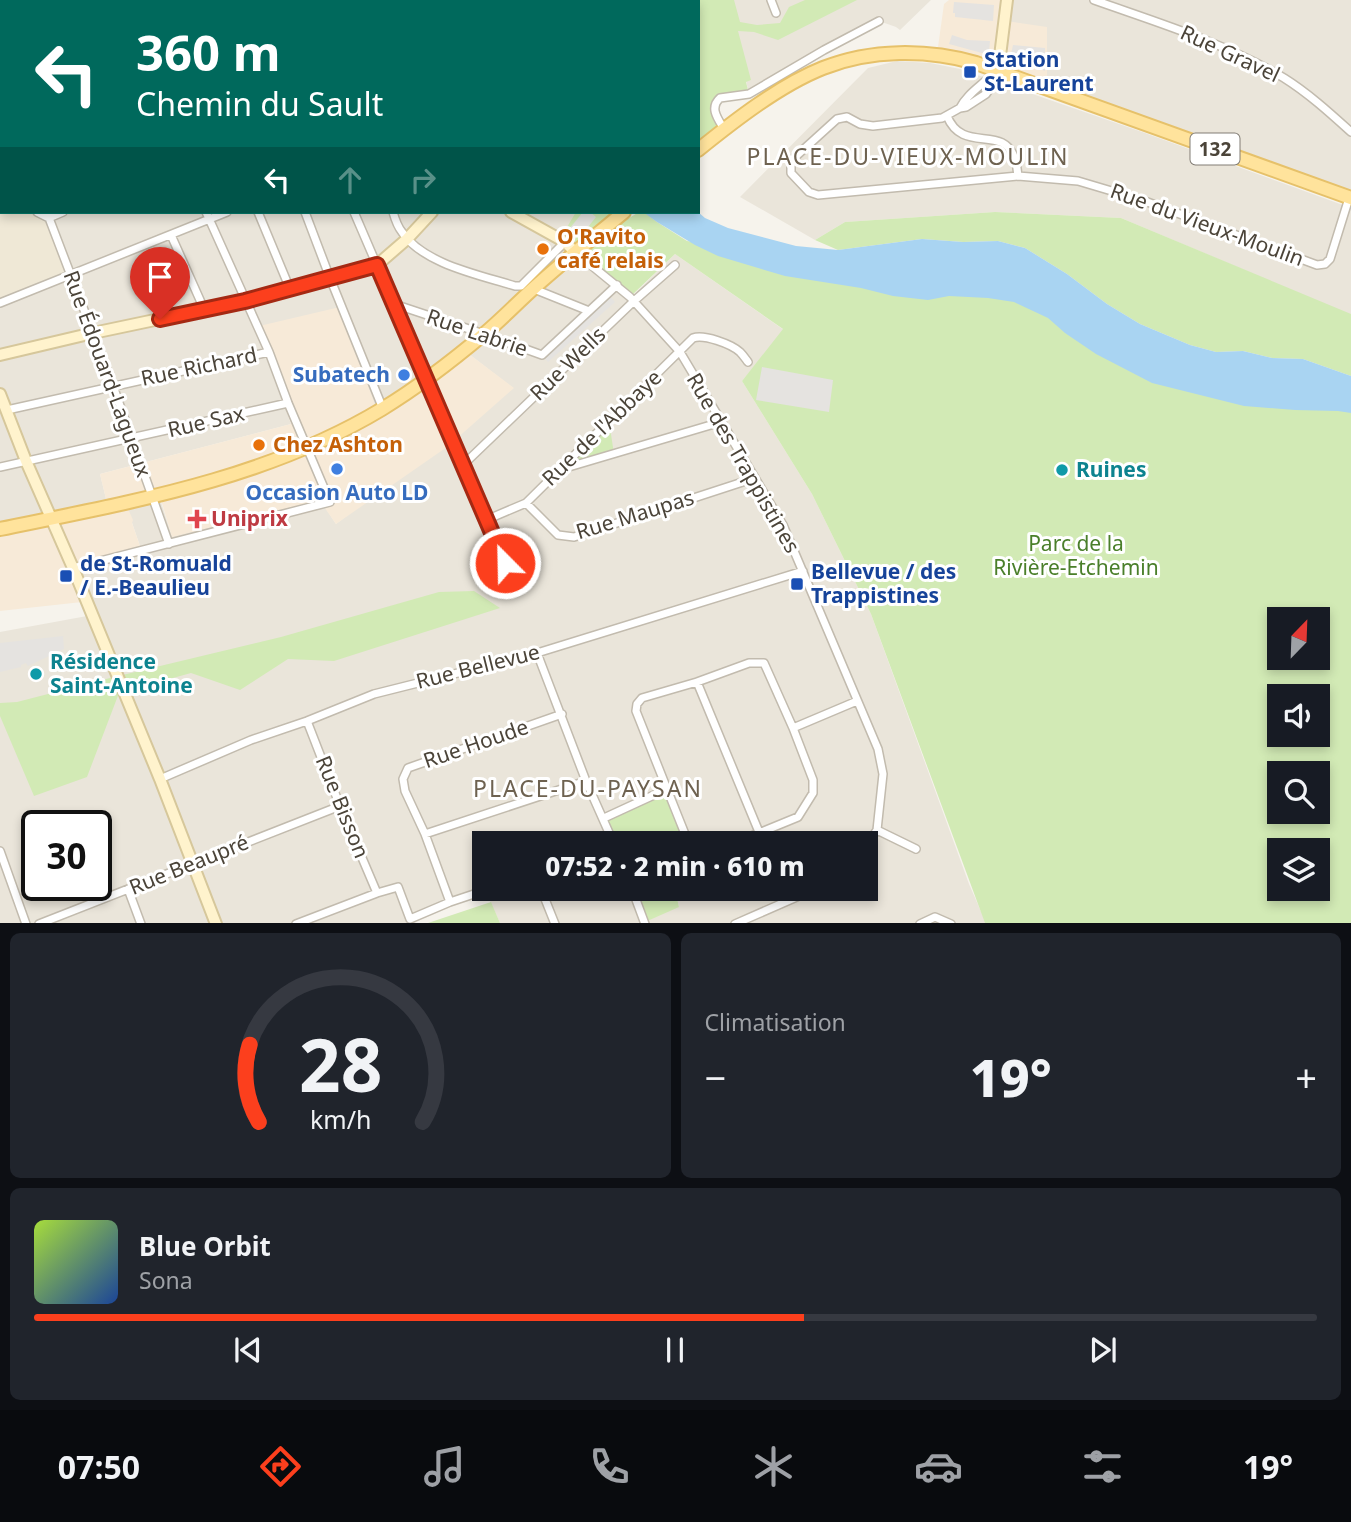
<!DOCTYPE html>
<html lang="fr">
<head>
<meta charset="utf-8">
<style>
  :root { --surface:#171b24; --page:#20242c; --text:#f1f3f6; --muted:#9ea1a6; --line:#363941; --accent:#fc3f1d }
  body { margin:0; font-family:"Noto Sans",sans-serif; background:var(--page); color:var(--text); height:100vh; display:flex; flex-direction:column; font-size:26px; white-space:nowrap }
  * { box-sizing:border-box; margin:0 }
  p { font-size:23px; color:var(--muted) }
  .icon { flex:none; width:38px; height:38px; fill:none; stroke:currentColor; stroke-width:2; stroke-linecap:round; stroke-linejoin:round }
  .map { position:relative; height:923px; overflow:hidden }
  .panel { display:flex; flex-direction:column; gap:10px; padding:10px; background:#0d0f14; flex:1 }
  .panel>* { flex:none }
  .guide { position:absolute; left:0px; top:0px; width:700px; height:214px; box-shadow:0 4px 10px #0003; background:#00695c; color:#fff; overflow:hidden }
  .needle { width:46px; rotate:23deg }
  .tools { position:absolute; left:1267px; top:607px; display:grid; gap:14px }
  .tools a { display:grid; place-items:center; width:63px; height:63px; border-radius:0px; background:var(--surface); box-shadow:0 4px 10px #0003; font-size:35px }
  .speed { position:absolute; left:21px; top:810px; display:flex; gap:14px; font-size:35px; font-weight:700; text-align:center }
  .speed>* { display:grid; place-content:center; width:91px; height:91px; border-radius:50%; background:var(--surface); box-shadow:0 4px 10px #0003; line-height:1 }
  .speed .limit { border:4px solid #111; border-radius:10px; background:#fff; color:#111 }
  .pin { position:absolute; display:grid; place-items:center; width:60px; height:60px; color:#fff; margin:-72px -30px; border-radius:50% 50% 50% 0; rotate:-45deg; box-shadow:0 0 7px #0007 }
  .pin .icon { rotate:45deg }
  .me { position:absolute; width:77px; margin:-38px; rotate:337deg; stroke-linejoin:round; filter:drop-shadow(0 0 5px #0008) }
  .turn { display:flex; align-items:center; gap:24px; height:147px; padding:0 21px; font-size:32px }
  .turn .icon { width:91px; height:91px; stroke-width:2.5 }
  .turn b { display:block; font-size:49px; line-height:60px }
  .lanes { display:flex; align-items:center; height:66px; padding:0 21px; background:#0003; justify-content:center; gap:35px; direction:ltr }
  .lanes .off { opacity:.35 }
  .big { font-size:52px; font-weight:800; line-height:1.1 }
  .panel .tile { flex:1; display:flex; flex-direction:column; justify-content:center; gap:10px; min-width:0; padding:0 24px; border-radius:10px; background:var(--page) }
  .panel .dial { align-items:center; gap:0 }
  .dial svg { height:182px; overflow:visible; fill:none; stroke:var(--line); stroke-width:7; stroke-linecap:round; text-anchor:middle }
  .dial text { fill:var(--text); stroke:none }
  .song { display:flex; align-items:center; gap:21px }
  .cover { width:84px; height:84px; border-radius:10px; background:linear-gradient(135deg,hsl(80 70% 55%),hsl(220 70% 35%)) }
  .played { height:7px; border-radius:4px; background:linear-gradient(90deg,var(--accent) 60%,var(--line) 60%) }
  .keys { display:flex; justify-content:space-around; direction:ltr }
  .heat { display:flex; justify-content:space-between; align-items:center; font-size:38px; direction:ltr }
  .panel .tiles { flex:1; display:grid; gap:10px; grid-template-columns:1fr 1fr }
  .tile:last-child { grid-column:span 2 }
  .trip { position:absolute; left:472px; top:831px; width:406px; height:70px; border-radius:0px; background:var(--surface); box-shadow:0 4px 10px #0003; font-weight:800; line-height:70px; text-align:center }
  .tabs { display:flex; height:112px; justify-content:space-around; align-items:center; background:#090b0e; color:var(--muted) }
  .tabs .icon { width:49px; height:49px }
  .tabs .current { color:var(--accent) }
  .tabs b { font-size:32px; color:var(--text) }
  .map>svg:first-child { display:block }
</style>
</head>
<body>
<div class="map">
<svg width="1351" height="924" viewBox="0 0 1351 924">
  <rect width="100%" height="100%" fill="#f6f3ec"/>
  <path fill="#eae5da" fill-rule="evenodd" d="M0,0H385L395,2H2V204L0,205Z
    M728,0H931L900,30L896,27L879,21L749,94Z
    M1011,0H1351V192L1047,81V28L1010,22Z
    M897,61L930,63L960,69L1145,133L1351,208V315L1121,218L995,212L845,222L815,240L740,197L868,68Z
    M37,212H578L631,297L675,254L784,330L742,381L812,494L871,614L969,884L986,923H500L486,892L441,909L410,918L416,923L0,924V632L87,616L69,571L141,549L125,502L158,493L172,536L321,501L336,524L513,388L461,348L375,406L256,328L291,424L100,474L107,503L0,524V303ZM37,826H96V886H37ZM614,843L866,844V889H675L679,907L632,889H485V844Z"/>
  <path fill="#f7ead8" d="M949,0H1002L1000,20L1047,27V81L938,47L944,4Z
    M340,307L375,405L461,348L514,388L447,447L336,524L320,501L172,537L159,493L125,502L133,520L132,523L141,549L70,571L82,602L0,611V524L107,503L100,474L291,424L255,327Z"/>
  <path fill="#efe8d6" d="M2,204V212H37L49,218L72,275L0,303V205Z"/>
  <path fill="#d2eab5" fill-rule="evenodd" d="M598,0H734L740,22L757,25L780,23L789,7L805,0H857L778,40L754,32L738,31L751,80L746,82L749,94L723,97L714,111L727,127L698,150V2H598Z
    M576,212H615L578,249L639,212H644L657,222L687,241L766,253L978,271L1169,365L1351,399V923H985L871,614L812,494L742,381L783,329L675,254L630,297L560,239ZM1279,620H1318V658H1279ZM1279,696H1318V735H1279ZM1279,774H1318V812H1279ZM1279,850H1318V889H1279Z
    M995,212L1121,218L1351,314V376L1303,359L1272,358L1243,351L1216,352L1190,345L1140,324L1107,304L1067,274L1025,248L998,241L963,242L922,239L838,250L815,240L845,222Z
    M609,421L614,454L561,469Z
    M474,591L500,608L334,661L288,659L240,690L191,673L119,693L87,777L34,796L0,716V703L17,702L110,678L281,637L439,592Z
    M667,789L689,843H614L604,818Z
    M632,889H675L679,907L645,922Z
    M491,902L500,923H428Z"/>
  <path fill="#e5e3e0" d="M954,2L994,5L993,21L955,17V13H953Z
    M952,35L967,40L990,41L989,53H982L949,44Z
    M1013,45L1045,48V71L1010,59Z
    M583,212H590L596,217L580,237L570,228Z
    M608,294L615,302L548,362L542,355Z
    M762,367L833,380L829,412L756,400Z
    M63,636L64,649L28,666L26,663L21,665V667L0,672V643Z"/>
  <path fill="#a9d4f2" d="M481,0H598V2H482Z
    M643,212H698L705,218L728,228L796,246L838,250L922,239L963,242L998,241L1025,248L1067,274L1107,304L1140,324L1190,345L1216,352L1243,351L1272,358L1303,359L1351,376V413L1338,411L1295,410L1244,406L1152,383L1096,354L1065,333L1048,318L1014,302L988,298L949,296L928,300L893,296L861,288L785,276L718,256L695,245L657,222Z"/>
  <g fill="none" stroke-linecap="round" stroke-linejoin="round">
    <g stroke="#c2bbae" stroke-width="10">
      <path id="street" d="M19,0V2
        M771,0L776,13
        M1094,0C1159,23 1225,43 1284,78C1308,93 1330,113 1351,132
        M69,2V0
        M0,66L2,70
        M995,70L994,83L986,94L966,107L960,108L942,118L873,126L860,124L847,117L837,119L794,158L791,165V173L809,192L818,195L1018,176L1078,181L1142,200L1317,265L1325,264L1330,259L1349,198
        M960,108C968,92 985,84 995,71
        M947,116C963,155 1003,123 1015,159C1017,164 1017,170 1018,176
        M724,129C718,119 709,108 720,98L749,94L824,50L879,21
        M0,132H2
        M0,168L2,172
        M37,212L49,218L113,386L169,544
        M258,212L290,289
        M305,212L330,278L383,409
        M354,212L513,582
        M393,212C395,219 397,226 402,232C423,264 480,275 515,286H521L565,242
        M49,218L63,212
        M171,235L204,309
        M575,252L630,297L680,352L783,525L878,749L883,774L877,830L866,846
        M534,289L589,311
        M0,303L227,212
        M394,304L484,334L542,355L617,285
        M7,410L269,352
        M463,465L634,301L675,265
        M0,467L288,403
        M562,469L721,422
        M526,503L558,535L574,537L755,478
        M486,520L526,503L693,338C704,334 731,344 740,352C743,355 745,358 748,362
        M73,568L330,502L288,403L269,352L206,212
        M537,653L586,781L614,844
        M697,682L759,832
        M307,721L340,806L377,893
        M160,779L251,740L307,721L374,694L537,653L803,571
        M667,789L636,711L637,704L642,698L697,682L749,663H764L793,728L857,701
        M604,818L667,789L689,844
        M877,830L916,849
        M425,834L586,781
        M732,844L798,817L813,793V780L793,728
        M0,851L26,924
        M128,889L141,924
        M541,889L555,924
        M632,889L645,924
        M450,902L425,834L405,791L403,779L408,768L562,714
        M39,924L340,806
        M296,924L377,893L398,887L410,919L450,902L489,889
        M735,924L815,889
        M920,924L935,917L951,924"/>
    </g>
    <g stroke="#d6c79b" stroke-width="14">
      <path id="secondary" d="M34,0L56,2
        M995,70L1000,56L1007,0
        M511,212L565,242L575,252
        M0,355L93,333L245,301L377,265L407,239L432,212
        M0,394L26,461L73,568L160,779L216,924"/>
    </g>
    <g stroke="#e6c16a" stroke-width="16">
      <path id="primary" d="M698,150C734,121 780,85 823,68C871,49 927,49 976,63L1351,198
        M0,529C131,502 266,479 382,409C418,387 452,361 484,334C502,319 518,302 535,287C564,261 594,237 624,212"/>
    </g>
    <use href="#street" stroke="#fff" stroke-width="7"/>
    <use href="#secondary" stroke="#fff3cd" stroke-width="10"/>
    <use href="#primary" stroke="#ffe39c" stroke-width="12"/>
  </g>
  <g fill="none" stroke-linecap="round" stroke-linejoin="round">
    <g stroke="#a42913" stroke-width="18">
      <path id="route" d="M160,319L245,301L377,265L505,563"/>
    </g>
    <use href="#route" stroke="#fc3f1d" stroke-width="12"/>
  </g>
  <g fill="#1a4fb4" stroke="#fff" stroke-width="2.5">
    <rect x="963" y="65" width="14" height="14" rx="3.5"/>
    <rect x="59" y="569" width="14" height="14" rx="3.5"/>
    <rect x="790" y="577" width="14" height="14" rx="3.5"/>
  </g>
  <g fill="#e8710a" stroke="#fff" stroke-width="2.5">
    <circle cx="543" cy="249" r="7"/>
    <circle cx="259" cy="445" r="7"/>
  </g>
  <g fill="#3f7fe0" stroke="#fff" stroke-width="2.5">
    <circle cx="404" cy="375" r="7"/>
    <circle cx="337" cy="469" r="7"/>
  </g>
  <g fill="#0f9aa8" stroke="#fff" stroke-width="2.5">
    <circle cx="1062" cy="470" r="7"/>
    <circle cx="36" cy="674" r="7"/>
  </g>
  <path fill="#e0444e" stroke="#fff" stroke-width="2.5" d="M193.5 508.5h7v7h7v7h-7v7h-7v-7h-7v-7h7z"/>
  <g text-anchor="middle" stroke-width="6" stroke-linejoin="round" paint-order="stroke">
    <rect fill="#fff" stroke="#817c74" stroke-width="2" x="1190.5" y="133.5" width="49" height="31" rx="5"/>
    <g font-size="19" font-weight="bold" fill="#4b4439">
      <text x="1215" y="156">132</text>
    </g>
    <g font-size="21" fill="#4b4439" stroke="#fff">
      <text transform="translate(1230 54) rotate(25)" y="7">Rue Gravel</text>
      <text transform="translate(1207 225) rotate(20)" y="7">Rue du Vieux-Moulin</text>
      <text transform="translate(477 333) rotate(19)" y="7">Rue Labrie</text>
      <text transform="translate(568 364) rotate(-44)" y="7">Rue Wells</text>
      <text transform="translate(199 367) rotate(-12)" y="7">Rue Richard</text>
      <text transform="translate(107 374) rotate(70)" y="7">Rue Édouard-Lagueux</text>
      <text transform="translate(206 422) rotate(-13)" y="7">Rue Sax</text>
      <text transform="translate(602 428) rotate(-44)" y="7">Rue de l'Abbaye</text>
      <text transform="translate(743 463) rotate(60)" y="7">Rue des Trappistines</text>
      <text transform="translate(635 515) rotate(-17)" y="7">Rue Maupas</text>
      <text transform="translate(478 667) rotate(-14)" y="7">Rue Bellevue</text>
      <text transform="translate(476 744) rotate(-19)" y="7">Rue Houde</text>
      <text transform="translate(342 807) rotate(68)" y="7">Rue Bisson</text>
      <text transform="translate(189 865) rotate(-22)" y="7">Rue Beaupré</text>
    </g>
    <g font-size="21" font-weight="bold" fill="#164399" stroke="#fff" text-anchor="start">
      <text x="984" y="67">Station<tspan x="984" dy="24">St-Laurent</tspan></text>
      <text x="80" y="571">de St-Romuald<tspan x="80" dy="24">/ E.-Beaulieu</tspan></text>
      <text x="811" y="579">Bellevue / des<tspan x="811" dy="24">Trappistines</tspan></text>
    </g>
    <g font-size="21" font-weight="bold" fill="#c56008" stroke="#fff" text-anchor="start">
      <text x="557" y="244">O'Ravito<tspan x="557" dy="24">café relais</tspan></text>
      <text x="273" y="452">Chez Ashton</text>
    </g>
    <g font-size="21" font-weight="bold" fill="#366cbe" stroke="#fff" text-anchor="end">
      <text x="390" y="382">Subatech</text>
      <text x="337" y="500" text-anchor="middle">Occasion Auto LD</text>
    </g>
    <g font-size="21" font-weight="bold" fill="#0d838f" stroke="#fff" text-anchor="start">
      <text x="1076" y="477">Ruines</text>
      <text x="50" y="669">Résidence<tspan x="50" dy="24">Saint-Antoine</tspan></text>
    </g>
    <g font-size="21" font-weight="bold" fill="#be3a42" stroke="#fff" text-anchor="start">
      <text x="211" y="526">Uniprix</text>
    </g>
    <g font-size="21" fill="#4a7f2a" stroke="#fff">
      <text x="1076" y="551">Parc de la<tspan x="1076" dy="24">Rivière-Etchemin</tspan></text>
    </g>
    <g font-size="23" letter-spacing="2" fill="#6e6250" stroke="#fff">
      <text x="908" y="165">PLACE-DU-VIEUX-MOULIN</text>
      <text x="588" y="797">PLACE-DU-PAYSAN</text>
    </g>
  </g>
</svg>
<div class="tools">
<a><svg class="needle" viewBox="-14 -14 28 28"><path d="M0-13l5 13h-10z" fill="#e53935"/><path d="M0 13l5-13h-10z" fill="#9ea1a6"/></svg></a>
<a><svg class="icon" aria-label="sound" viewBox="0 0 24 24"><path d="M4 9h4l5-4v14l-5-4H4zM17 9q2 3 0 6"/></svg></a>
<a><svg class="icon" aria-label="search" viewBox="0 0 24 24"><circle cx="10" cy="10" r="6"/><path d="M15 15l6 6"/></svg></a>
<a><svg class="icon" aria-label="layers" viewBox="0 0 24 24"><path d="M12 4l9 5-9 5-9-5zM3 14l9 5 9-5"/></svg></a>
</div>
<div class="speed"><div class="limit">30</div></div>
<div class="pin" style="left:160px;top:319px;background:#d93025"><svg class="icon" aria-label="arrive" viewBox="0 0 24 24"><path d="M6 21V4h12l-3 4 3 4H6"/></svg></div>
<svg class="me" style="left:505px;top:563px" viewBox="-20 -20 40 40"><circle r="17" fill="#fc3f1d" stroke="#fff" stroke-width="3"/><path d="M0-11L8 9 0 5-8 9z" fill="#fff"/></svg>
<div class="trip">07:52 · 2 min · 610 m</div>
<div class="guide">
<div class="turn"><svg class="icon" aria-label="left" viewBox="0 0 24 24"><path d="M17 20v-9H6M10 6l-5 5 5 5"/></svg><div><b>360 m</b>Chemin du Sault</div></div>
<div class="lanes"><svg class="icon" aria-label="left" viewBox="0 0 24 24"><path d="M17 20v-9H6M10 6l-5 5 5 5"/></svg><svg class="icon off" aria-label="ahead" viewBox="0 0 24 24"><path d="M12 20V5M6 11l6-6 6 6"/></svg><svg class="icon off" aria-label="right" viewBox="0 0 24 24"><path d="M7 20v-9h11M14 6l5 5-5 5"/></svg></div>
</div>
</div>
<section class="panel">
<div class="tiles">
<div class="tile dial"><svg viewBox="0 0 100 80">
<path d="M14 69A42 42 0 1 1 86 69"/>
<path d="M14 69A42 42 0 0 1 10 35" stroke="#fc3f1d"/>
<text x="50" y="56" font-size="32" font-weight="700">28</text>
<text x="50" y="72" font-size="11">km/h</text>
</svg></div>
<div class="tile"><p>Climatisation</p>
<div class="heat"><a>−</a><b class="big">19°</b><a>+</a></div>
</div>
<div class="tile">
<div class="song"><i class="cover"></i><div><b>Blue Orbit</b><p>Sona</p></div></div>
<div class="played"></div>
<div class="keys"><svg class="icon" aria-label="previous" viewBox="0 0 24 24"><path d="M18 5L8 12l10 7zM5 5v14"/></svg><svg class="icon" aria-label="pause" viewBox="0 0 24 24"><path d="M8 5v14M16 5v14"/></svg><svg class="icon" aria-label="next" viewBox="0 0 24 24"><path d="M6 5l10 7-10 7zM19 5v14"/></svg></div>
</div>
</div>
</section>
<nav class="tabs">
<b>07:50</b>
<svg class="icon current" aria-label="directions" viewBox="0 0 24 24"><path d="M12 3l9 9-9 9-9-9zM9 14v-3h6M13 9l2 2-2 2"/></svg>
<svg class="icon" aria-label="music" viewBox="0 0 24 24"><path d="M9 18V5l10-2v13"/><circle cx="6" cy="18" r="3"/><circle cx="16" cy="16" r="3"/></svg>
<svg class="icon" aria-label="phone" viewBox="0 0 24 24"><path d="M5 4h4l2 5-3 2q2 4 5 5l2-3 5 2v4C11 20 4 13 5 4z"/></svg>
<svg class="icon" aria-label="climate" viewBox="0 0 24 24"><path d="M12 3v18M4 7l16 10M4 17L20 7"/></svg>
<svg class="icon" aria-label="car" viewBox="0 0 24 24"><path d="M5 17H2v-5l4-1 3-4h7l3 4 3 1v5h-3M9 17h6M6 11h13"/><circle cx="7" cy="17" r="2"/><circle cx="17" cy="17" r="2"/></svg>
<svg class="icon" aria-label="filters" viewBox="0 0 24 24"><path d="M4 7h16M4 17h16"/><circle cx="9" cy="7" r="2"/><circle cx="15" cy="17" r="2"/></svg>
<b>19°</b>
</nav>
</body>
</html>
